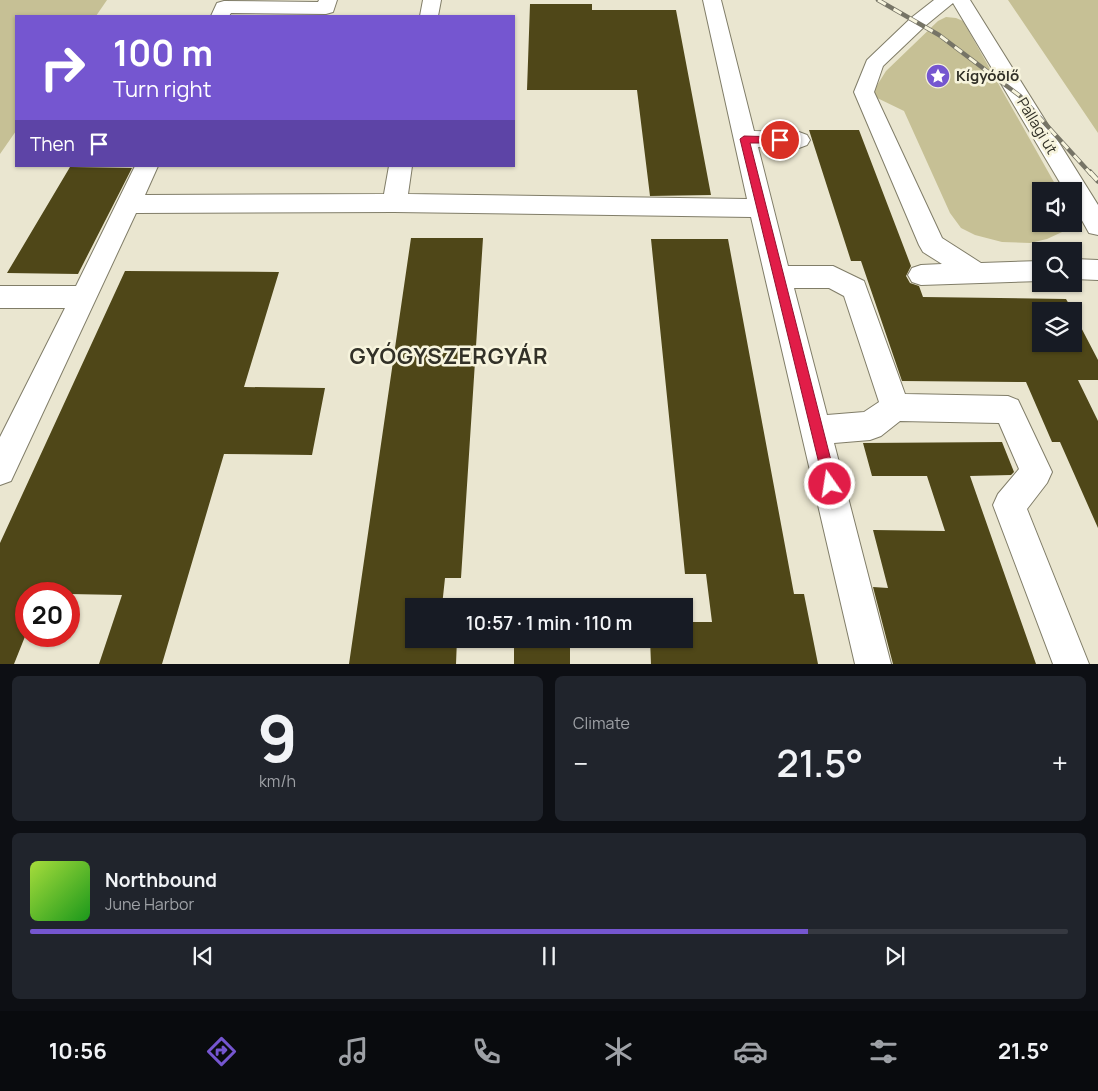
<!DOCTYPE html>
<html lang="en">
<head>
<meta charset="utf-8">
<style>
  :root { --surface:#171b24; --page:#20242c; --text:#f1f3f6; --muted:#9ea1a6; --line:#363941; --accent:#7556d0 }
  body { margin:0; font-family:Manrope,sans-serif; background:var(--page); color:var(--text); height:100vh; display:flex; flex-direction:column; font-size:19px; white-space:nowrap }
  * { box-sizing:border-box; margin:0 }
  p { font-size:16px; color:var(--muted) }
  .icon { flex:none; width:28px; height:28px; fill:none; stroke:currentColor; stroke-width:2; stroke-linecap:round; stroke-linejoin:round }
  .map { position:relative; height:664px; overflow:hidden }
  .drawer { display:flex; flex-direction:column; gap:12px; padding:12px; background:#0d0f14; flex:1 }
  .drawer>* { flex:none }
  .top-card { position:absolute; left:15px; top:15px; width:500px; height:152px; border-radius:0px; box-shadow:0 1px 4px #0004; background:#7556d0; color:#fff; overflow:hidden }
  .tools { position:absolute; left:1032px; top:182px; display:grid; gap:10px }
  .tools a { display:grid; place-items:center; width:50px; height:50px; border-radius:0px; background:var(--surface); box-shadow:0 1px 4px #0004; font-size:25px }
  .speed { position:absolute; left:15px; top:582px; display:flex; gap:10px; font-size:25px; font-weight:700; text-align:center }
  .speed>* { display:grid; place-content:center; width:65px; height:65px; border-radius:50%; background:var(--surface); box-shadow:0 1px 4px #0004; line-height:1 }
  .speed .limit { border:8px solid #d22; background:#fff; color:#111 }
  .pin { position:absolute; display:grid; place-items:center; width:42px; height:42px; color:#fff; margin:-21px; border:2px solid #fff; border-radius:50%; box-shadow:0 1px 5px #0007 }
  .me { position:absolute; width:55px; margin:-28px; rotate:347deg; stroke-linejoin:round; filter:drop-shadow(0 0 4px #0008) }
  .turn { display:flex; align-items:center; gap:18px; height:105px; padding:0 15px; font-size:22px }
  .turn .icon { width:65px; height:65px; stroke-width:2.5 }
  .turn b { display:block; font-size:35px; line-height:42px }
  .then { display:flex; align-items:center; height:48px; padding:0 15px; background:#0003; gap:10px; font-size:19px }
  .big { font-size:38px; font-weight:600; line-height:1.1 }
  .drawer .card { flex:1; display:flex; flex-direction:column; justify-content:center; gap:8px; min-width:0; padding:0 18px; border-radius:8px; background:var(--page) }
  .drawer .dial { align-items:center; gap:0 }
  .dial b { font-size:65px; line-height:1 }
  .song { display:flex; align-items:center; gap:15px }
  .cover { width:60px; height:60px; border-radius:8px; background:linear-gradient(135deg,hsl(80 70% 55%),hsl(120 70% 35%)) }
  .played { height:5px; border-radius:2px; background:linear-gradient(90deg,var(--accent) 75%,var(--line) 75%) }
  .keys { display:flex; justify-content:space-around; direction:ltr }
  .heat { display:flex; justify-content:space-between; align-items:center; font-size:28px; direction:ltr }
  .drawer .tiles { flex:1; display:grid; gap:12px; grid-template-columns:1fr 1fr }
  .card:last-child { grid-column:span 2 }
  .trip { position:absolute; left:405px; top:598px; width:288px; height:50px; border-radius:0px; background:var(--surface); box-shadow:0 1px 4px #0004; font-weight:600; line-height:50px; text-align:center }
  .tab-bar { display:flex; height:80px; justify-content:space-around; align-items:center; background:#090b0e; color:var(--muted) }
  .tab-bar .icon { width:35px; height:35px }
  .tab-bar .selected { color:var(--accent) }
  .tab-bar b { font-size:22px; color:var(--text) }
  .map>svg:first-child { display:block }
</style>
</head>
<body>
<div class="map">
<svg width="1098" height="664" viewBox="0 0 1098 664">
  <rect width="100%" height="100%" fill="#eae6d0"/>
  <path fill="#c6c095" d="M0,0H107L96,16H16V131L0,154Z
    M1008,0H1098V133Z
    M946,17L956,18L963,21L1059,191H1041V224H1074V217L1075,226L1047,239L1030,243L1002,242L975,235L961,228L950,213L904,111L871,95L886,71L938,21Z"/>
  <path fill="#4f4718" d="M530,4H592V10H676L711,195L650,196L637,90H527Z
    M809,130H859L911,266L906,276L910,283L919,286L923,297L1066,299L1073,311H1041V344H1074V314L1098,360V380H1078L1098,421V528L1060,442H1052L1026,382L902,381L861,261H851Z
    M70,167L132,168L78,274L7,273Z
    M411,238H483L461,578H445L442,606H414V639H457L456,664H349Z
    M651,239H728L794,594H804L818,664H651L650,639H684V622H712L706,574H685Z
    M125,271L279,272L244,387L325,388L312,455L224,454L162,664H99L122,595L69,594H26V634L14,664H0V543Z
    M1002,442L1014,472L1011,475L970,476L1036,664H893L873,587L888,588L873,530L945,531L927,476H872L863,443Z
    M514,639H570V664H514Z"/>
  <g fill="none" stroke-linecap="round" stroke-linejoin="round">
    <g stroke="#807d68" stroke-width="2">
      <path id="minor" d="M319,0H337L333,12L326,14L231,13L229,16H211L217,3L224,1L318,2Z
        M423,0H441L438,16H420Z
        M703,0H721L754,131L799,132L807,135L810,140L807,145L799,148L758,147L788,266H833L864,281L905,394L1008,396L1018,400L1052,472L1047,483L1027,509L1089,664H1053L993,505L998,494L1019,469L999,423L900,421L881,436L870,440L834,443L891,664H855L751,217L394,212L136,213L11,481L0,485V437L65,308H0V286H76L135,166H158L145,195L384,194L389,166H412L408,194L747,199ZM794,288H829L844,296L879,402L864,412L827,415Z
        M934,0H970L1098,205V235L1089,233L1074,206V191H1065L953,3L925,26L883,66L874,92L942,238L981,263L1041,261V281L921,285L912,282L908,275L912,268L921,265L942,264L923,252L919,245L854,92L867,60L911,18Z
        M1074,259L1098,260V280L1074,279Z"/>
    </g>
    <use href="#minor" fill="#fff" fill-rule="evenodd"/>
    <g stroke="#767466" stroke-width="4.5">
      <path id="rail-far1" d="M878,0L939,35L1020,96L1091,174"/>
    </g>
    <g stroke="#767466" stroke-width="5.5">
      <path id="rail" d="M1090,172L1098,181"/>
    </g>
    <use href="#rail-far1" stroke="#f7f4dd" stroke-width="3" stroke-dasharray="9" stroke-linecap="butt"/>
    <use href="#rail" stroke="#f7f4dd" stroke-width="4" stroke-dasharray="11" stroke-linecap="butt"/>
  </g>
  <path fill="#e11d48" stroke="#92132f" d="M744,136L780,137L785,140L780,143H750L837,484L835,488L830,490L825,488L824,484L740,139Z"/>
  <defs>
    <g id="sight-disc" transform="scale(1.25)"><circle r="9.5" fill="#7556d0" stroke="#f7f4dd"/><path d="M0-6L1.8-2.2L6-1.7L2.9 1.2L3.7 5.4L0 3.3L-3.7 5.4L-2.9 1.2L-6-1.7L-1.8-2.2Z" fill="#fff"/></g>
  </defs>
  <g fill-rule="evenodd">
    <use href="#sight-disc" x="938" y="76"/>
  </g>
  <g text-anchor="middle" stroke-width="5" stroke-linejoin="round" paint-order="stroke">
    <g font-size="15" font-weight="bold" fill="#323128" stroke="#f7f4dd" text-anchor="start">
      <text x="956" y="81">Kígyóölő</text>
    </g>
    <g font-size="15" fill="#323128" stroke="#f7f4dd">
      <text transform="translate(1037 126) rotate(59)" y="5">Pallagi út</text>
    </g>
    <g font-size="22" font-weight="bold" letter-spacing="1" fill="#323128" stroke="#f7f4dd">
      <text x="449" y="364">GYÓGYSZERGYÁR</text>
    </g>
  </g>
</svg>
<div class="tools">
<a><svg class="icon" aria-label="sound" viewBox="0 0 24 24"><path d="M4 9h4l5-4v14l-5-4H4zM17 9q2 3 0 6"/></svg></a>
<a><svg class="icon" aria-label="search" viewBox="0 0 24 24"><circle cx="10" cy="10" r="6"/><path d="M15 15l6 6"/></svg></a>
<a><svg class="icon" aria-label="layers" viewBox="0 0 24 24"><path d="M12 4l9 5-9 5-9-5zM3 14l9 5 9-5"/></svg></a>
</div>
<div class="speed"><div class="limit">20</div></div>
<div class="pin" style="left:780px;top:140px;background:#d93025"><svg class="icon" aria-label="arrive" viewBox="0 0 24 24"><path d="M6 21V4h12l-3 4 3 4H6"/></svg></div>
<svg class="me" style="left:830px;top:484px" viewBox="-20 -20 40 40"><circle r="17" fill="#e11d48" stroke="#fff" stroke-width="3"/><path d="M0-11L8 9 0 5-8 9z" fill="#fff"/></svg>
<div class="trip">10:57 · 1 min · 110 m</div>
<div class="top-card">
<div class="turn"><svg class="icon" aria-label="right" viewBox="0 0 24 24"><path d="M7 20v-9h11M14 6l5 5-5 5"/></svg><div><b>100 m</b>Turn right</div></div>
<div class="then">Then<svg class="icon" aria-label="arrive" viewBox="0 0 24 24"><path d="M6 21V4h12l-3 4 3 4H6"/></svg></div>
</div>
</div>
<section class="drawer">
<div class="tiles">
<div class="card dial"><b>9</b><p>km/h</p></div>
<div class="card"><p>Climate</p>
<div class="heat"><a>−</a><b class="big">21.5°</b><a>+</a></div>
</div>
<div class="card">
<div class="song"><i class="cover"></i><div><b>Northbound</b><p>June Harbor</p></div></div>
<div class="played"></div>
<div class="keys"><svg class="icon" aria-label="previous" viewBox="0 0 24 24"><path d="M18 5L8 12l10 7zM5 5v14"/></svg><svg class="icon" aria-label="pause" viewBox="0 0 24 24"><path d="M8 5v14M16 5v14"/></svg><svg class="icon" aria-label="next" viewBox="0 0 24 24"><path d="M6 5l10 7-10 7zM19 5v14"/></svg></div>
</div>
</div>
</section>
<nav class="tab-bar">
<b>10:56</b>
<svg class="icon selected" aria-label="directions" viewBox="0 0 24 24"><path d="M12 3l9 9-9 9-9-9zM9 14v-3h6M13 9l2 2-2 2"/></svg>
<svg class="icon" aria-label="music" viewBox="0 0 24 24"><path d="M9 18V5l10-2v13"/><circle cx="6" cy="18" r="3"/><circle cx="16" cy="16" r="3"/></svg>
<svg class="icon" aria-label="phone" viewBox="0 0 24 24"><path d="M5 4h4l2 5-3 2q2 4 5 5l2-3 5 2v4C11 20 4 13 5 4z"/></svg>
<svg class="icon" aria-label="climate" viewBox="0 0 24 24"><path d="M12 3v18M4 7l16 10M4 17L20 7"/></svg>
<svg class="icon" aria-label="car" viewBox="0 0 24 24"><path d="M5 17H2v-5l4-1 3-4h7l3 4 3 1v5h-3M9 17h6M6 11h13"/><circle cx="7" cy="17" r="2"/><circle cx="17" cy="17" r="2"/></svg>
<svg class="icon" aria-label="filters" viewBox="0 0 24 24"><path d="M4 7h16M4 17h16"/><circle cx="9" cy="7" r="2"/><circle cx="15" cy="17" r="2"/></svg>
<b>21.5°</b>
</nav>
</body>
</html>
